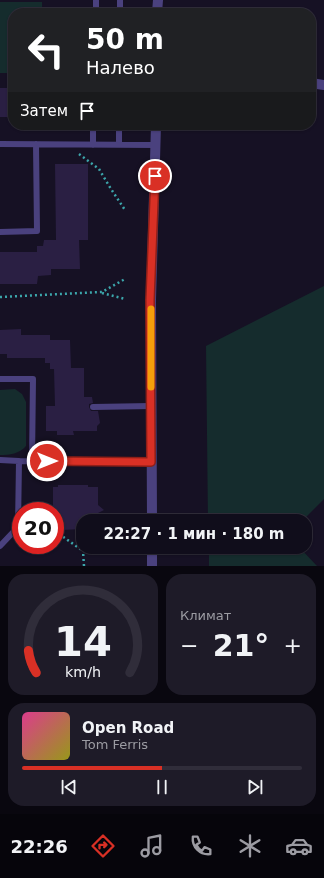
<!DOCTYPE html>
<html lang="ru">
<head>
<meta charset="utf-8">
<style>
  :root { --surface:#100d1b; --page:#1e1b28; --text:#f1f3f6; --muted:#9c9ca3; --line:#302d3a; --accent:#d93025 }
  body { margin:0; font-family:"DejaVu Sans",sans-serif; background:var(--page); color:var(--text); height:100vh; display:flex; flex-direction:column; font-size:15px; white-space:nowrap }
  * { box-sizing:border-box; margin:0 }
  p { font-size:13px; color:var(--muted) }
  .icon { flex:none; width:22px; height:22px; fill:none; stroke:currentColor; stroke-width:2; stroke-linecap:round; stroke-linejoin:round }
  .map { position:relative; height:566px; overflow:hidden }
  .panel { display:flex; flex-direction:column; gap:8px; padding:8px; background:#09070f; flex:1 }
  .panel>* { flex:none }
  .banner { position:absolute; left:8px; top:8px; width:308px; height:122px; border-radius:16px; box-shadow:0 1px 3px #0004,0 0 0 1px var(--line); background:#202124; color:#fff; overflow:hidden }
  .speed { position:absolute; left:12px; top:502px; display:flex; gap:8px; font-size:20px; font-weight:700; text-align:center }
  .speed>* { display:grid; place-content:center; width:52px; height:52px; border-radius:50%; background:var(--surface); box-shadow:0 1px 3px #0004,0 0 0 1px var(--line); line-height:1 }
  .speed .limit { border:6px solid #d22; background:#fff; color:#111 }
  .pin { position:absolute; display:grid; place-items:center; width:34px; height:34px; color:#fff; margin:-17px; border:2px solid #fff; border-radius:50%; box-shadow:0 1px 4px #0007 }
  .me { position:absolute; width:44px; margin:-22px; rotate:90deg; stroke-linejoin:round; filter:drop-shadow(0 0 3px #0008) }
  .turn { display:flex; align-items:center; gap:14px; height:84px; padding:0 12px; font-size:18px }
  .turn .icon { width:52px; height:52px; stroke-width:2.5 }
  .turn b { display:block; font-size:28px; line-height:34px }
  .then { display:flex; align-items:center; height:38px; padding:0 12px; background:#0003; gap:8px; font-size:15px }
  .big { font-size:30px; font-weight:700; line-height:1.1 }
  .panel .tile { flex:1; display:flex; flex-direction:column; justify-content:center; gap:6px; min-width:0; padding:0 14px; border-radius:16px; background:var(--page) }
  .panel .dial { align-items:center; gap:0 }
  .dial svg { height:104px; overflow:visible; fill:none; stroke:var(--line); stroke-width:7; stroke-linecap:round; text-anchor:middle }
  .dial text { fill:var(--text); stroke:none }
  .song { display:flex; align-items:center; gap:12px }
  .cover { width:48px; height:48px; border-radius:6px; background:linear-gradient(135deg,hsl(330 70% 55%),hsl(60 70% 35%)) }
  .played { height:4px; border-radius:2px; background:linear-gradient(90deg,var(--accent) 50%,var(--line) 50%) }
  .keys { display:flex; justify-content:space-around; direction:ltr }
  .heat { display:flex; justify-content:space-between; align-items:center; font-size:22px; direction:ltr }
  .panel .tiles { flex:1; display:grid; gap:8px; grid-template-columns:1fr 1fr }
  .tile:last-child { grid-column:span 2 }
  .trip { position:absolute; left:76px; top:514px; width:236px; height:40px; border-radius:16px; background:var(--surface); box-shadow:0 1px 3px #0004,0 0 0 1px var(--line); font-weight:700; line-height:40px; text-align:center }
  .menu { display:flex; height:64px; justify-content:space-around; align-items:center; background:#06050b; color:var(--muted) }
  .menu .icon { width:28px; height:28px }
  .menu .active { color:var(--accent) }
  .menu b { font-size:18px; color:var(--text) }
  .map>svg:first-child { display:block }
</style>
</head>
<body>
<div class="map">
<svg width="324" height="566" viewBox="0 0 324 566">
  <rect width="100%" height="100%" fill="#161124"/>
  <path fill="#152c2d" d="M0,2H42V13H13V73H0Z
    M324,286V499L302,521H208L206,346Z
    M15,389L22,394L26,402V446C19,454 10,455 0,455V390Z
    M209,547H299L317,566H209Z"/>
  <path fill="#2a1f43" d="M0,88H13V117H0Z
    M55,164H88V240H79L80,269H51V275L38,276L37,284H0V252H37V246H43L44,240H56Z
    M21,329V335H50V340H70L71,368H84V397H92L93,403L89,404V407L91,411H98L100,423L97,426V431H73L74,435H57V431H46V406H55L54,369H50V363H45V358H7V354H0V330Z
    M58,485H88V487H98V505L104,510L98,513L99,521H83V529L61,530V525H55V511H53V487H58Z"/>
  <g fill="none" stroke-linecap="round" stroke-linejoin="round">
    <path stroke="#3ca6ab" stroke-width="2.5" stroke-dasharray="2 3" stroke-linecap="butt" d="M79,154L99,169L111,189L125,210
      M102,293L125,299
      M0,297L102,292L125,279
      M55,531L83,551
      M84,566L83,551L135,547"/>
    <path stroke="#4a417e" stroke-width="6" d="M96,13V0
      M120,13V0
      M0,144L156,145
      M93,145V125
      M119,145V125
      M0,232L37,231L36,144
      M0,379H33L32,461
      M93,407L151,406
      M0,460L19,461
      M0,546L18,527L19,461L151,462"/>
    <path stroke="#4a417e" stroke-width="10" d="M157,13L158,0
      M311,83L324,85
      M152,521L151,300L156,125
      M152,547V566"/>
  </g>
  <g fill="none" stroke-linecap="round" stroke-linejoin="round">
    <g stroke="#8d1f18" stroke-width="10">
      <path id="route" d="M47,461L151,462L150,300L155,176"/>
    </g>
    <use href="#route" stroke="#d93025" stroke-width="7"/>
    <path stroke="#f59e0b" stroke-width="7" d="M151,309V387"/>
  </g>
</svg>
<div class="speed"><div class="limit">20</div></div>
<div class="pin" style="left:155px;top:176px;background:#d93025"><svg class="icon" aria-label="arrive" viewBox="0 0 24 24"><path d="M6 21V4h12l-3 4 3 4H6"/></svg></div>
<svg class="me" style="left:47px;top:461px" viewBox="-20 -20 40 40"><circle r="17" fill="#d93025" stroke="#fff" stroke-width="3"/><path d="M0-11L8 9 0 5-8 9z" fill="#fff"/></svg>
<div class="trip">22:27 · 1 мин · 180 m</div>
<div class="banner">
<div class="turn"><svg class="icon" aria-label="left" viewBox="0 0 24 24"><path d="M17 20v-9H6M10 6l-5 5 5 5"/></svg><div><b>50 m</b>Налево</div></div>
<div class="then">Затем<svg class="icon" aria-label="arrive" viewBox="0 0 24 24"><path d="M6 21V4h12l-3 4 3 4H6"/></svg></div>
</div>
</div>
<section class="panel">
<div class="tiles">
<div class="tile dial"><svg viewBox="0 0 100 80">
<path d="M14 69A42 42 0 1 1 86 69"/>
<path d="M14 69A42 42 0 0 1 8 52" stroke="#d93025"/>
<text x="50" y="56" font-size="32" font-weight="700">14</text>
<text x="50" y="72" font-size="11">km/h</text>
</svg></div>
<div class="tile"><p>Климат</p>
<div class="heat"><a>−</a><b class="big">21°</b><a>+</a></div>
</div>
<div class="tile">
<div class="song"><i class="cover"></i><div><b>Open Road</b><p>Tom Ferris</p></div></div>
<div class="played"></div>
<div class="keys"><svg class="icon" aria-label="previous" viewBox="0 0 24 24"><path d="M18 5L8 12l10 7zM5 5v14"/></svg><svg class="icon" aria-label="pause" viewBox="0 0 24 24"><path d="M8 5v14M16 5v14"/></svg><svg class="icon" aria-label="next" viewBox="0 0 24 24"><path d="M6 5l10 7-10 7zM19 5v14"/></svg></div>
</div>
</div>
</section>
<nav class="menu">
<b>22:26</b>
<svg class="icon active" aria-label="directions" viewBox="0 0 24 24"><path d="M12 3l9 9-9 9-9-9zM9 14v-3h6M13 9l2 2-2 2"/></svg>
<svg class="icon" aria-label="music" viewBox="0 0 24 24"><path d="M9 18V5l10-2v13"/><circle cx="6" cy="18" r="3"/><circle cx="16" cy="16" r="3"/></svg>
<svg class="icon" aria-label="phone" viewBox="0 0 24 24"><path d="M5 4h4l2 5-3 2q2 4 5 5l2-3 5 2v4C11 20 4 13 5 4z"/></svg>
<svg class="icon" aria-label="climate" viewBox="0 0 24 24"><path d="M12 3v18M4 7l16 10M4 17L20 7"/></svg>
<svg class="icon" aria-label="car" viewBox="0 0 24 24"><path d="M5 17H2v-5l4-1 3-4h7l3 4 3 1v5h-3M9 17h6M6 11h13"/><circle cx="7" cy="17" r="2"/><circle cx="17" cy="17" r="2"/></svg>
</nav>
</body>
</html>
